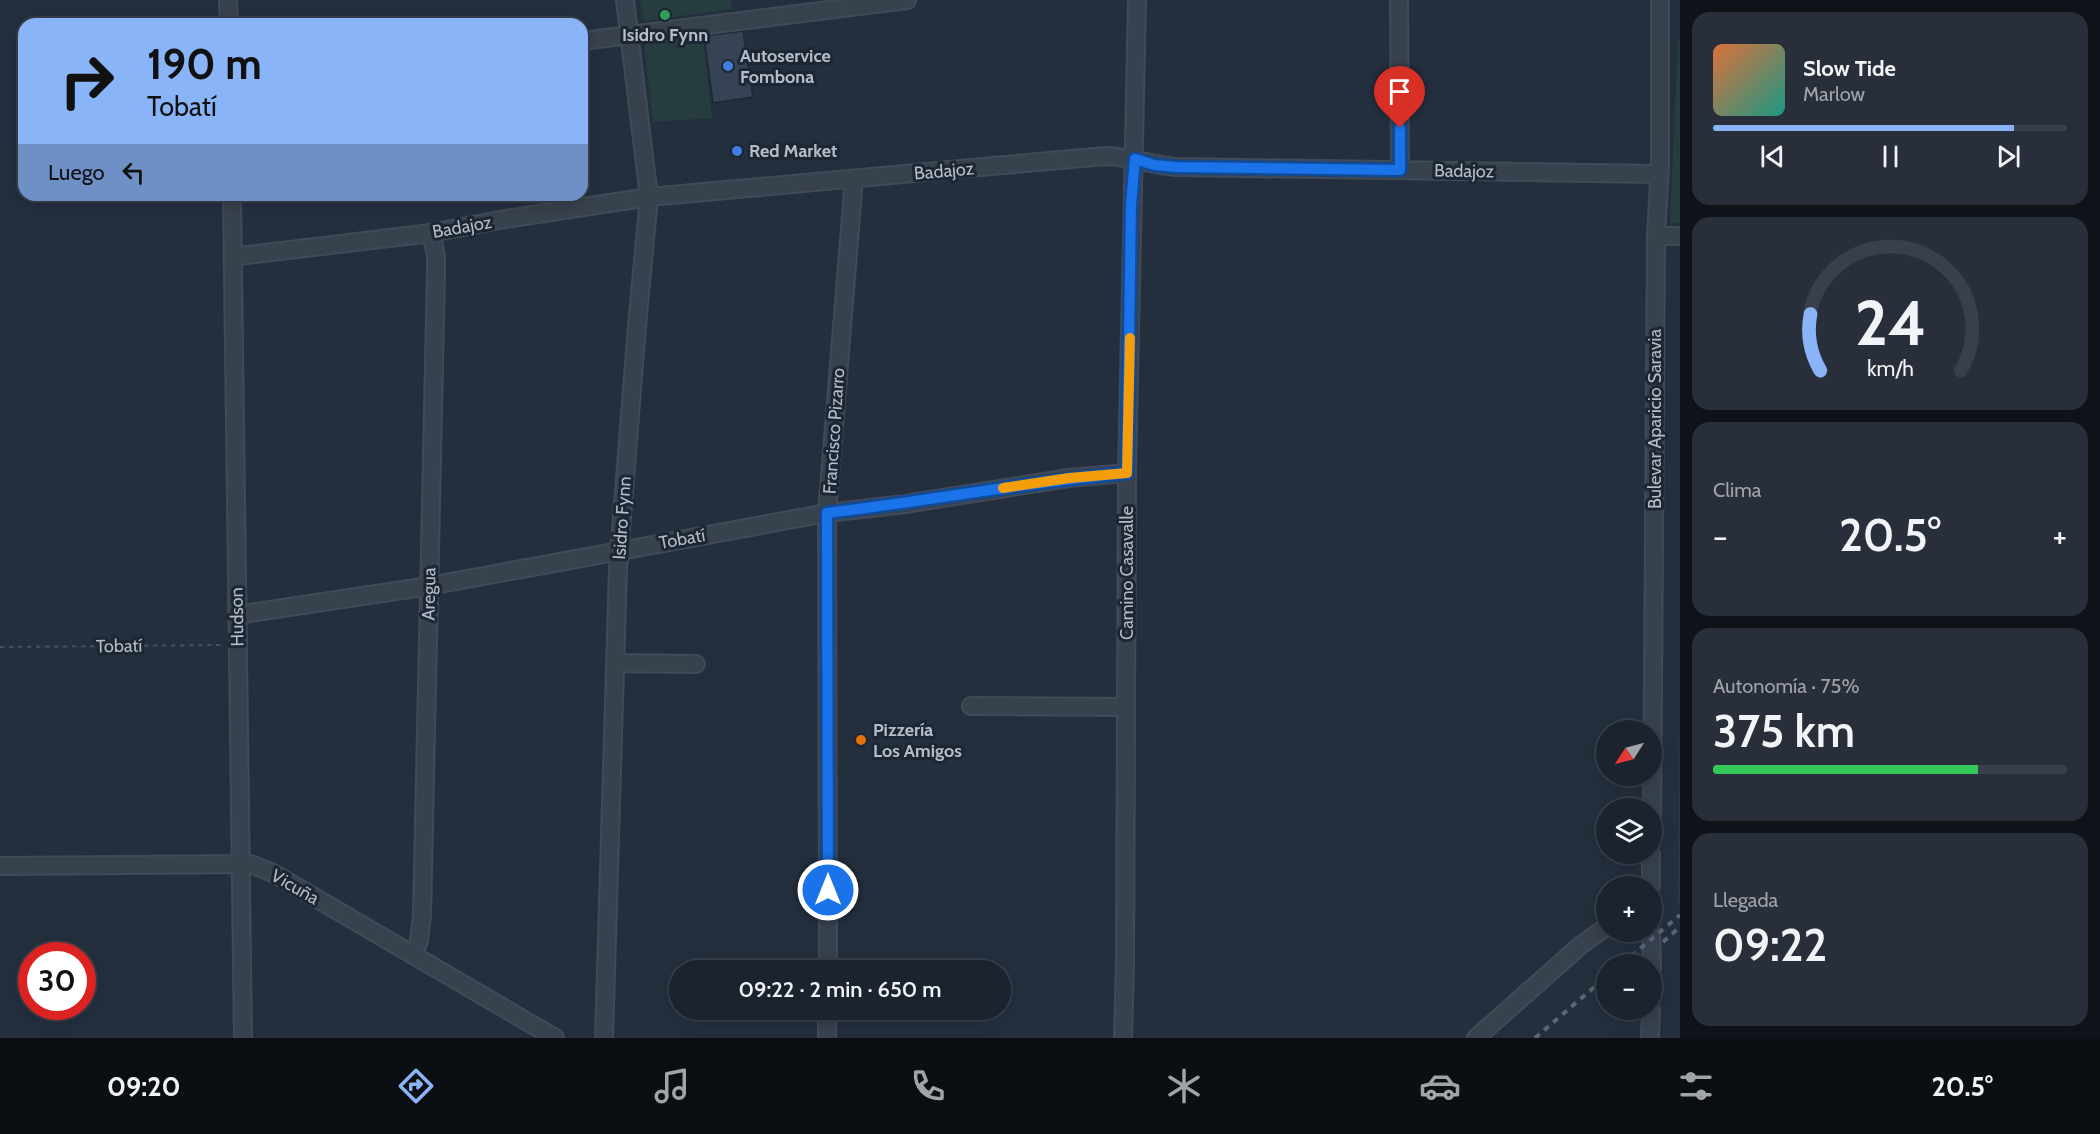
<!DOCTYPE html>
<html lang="es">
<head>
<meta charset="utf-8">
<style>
  :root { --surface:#1b232e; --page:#282f3a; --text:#f1f3f6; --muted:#a0a4aa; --line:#39404a; --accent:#8ab4f8 }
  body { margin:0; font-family:Cabin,sans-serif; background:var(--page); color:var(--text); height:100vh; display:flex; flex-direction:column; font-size:22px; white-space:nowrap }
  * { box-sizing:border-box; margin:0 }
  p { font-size:20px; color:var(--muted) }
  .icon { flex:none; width:33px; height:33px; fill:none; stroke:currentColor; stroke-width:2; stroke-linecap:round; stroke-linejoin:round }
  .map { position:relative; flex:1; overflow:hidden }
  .drawer { display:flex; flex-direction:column; gap:12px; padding:12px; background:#0f1319; width:420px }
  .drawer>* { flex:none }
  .banner { position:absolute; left:18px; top:18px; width:570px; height:183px; border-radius:18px; box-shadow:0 3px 15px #0003,0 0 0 2px var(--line); background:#8ab4f8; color:#111; overflow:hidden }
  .needle { width:39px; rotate:234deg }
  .buttons { position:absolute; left:1596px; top:720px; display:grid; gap:12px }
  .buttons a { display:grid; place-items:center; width:66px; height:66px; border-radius:50%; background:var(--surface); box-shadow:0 3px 15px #0003,0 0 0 2px var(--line); font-size:30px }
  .speed { position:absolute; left:18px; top:942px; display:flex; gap:12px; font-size:30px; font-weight:700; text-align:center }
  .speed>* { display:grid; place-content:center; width:78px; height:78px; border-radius:50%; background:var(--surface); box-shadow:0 3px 15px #0003,0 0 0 2px var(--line); line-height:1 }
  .speed .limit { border:9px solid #d22; background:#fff; color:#111 }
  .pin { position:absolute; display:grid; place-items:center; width:51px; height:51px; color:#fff; margin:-62px -26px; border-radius:50% 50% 50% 0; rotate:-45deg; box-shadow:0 0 6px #0007 }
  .pin .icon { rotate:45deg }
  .me { position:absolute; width:66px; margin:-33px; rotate:0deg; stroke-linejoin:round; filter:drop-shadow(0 0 4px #0008) }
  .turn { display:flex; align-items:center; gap:21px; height:126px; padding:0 30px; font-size:27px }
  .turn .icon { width:78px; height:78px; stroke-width:2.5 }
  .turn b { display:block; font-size:42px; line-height:51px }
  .then { display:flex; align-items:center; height:57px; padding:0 30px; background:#0003; gap:12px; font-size:22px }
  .big { font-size:45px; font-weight:600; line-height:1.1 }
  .drawer .widget { flex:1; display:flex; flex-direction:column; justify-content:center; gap:9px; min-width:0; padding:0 21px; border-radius:18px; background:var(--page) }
  .drawer .dial { align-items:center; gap:0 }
  .dial svg { height:156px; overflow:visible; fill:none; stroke:var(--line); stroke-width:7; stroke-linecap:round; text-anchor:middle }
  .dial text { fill:var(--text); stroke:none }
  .song { display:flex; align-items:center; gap:18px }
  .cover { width:72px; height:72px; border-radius:9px; background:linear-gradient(135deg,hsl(20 70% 55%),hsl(170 70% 35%)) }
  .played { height:6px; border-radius:3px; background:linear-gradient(90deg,var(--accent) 85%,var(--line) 85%) }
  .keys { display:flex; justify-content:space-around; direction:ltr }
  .heat { display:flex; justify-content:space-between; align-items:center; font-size:33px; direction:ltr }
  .charge { height:9px; border-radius:4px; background:linear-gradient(90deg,#34c759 75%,var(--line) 0) }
  .trip { position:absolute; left:669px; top:960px; width:342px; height:60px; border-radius:30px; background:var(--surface); box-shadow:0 3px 15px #0003,0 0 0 2px var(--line); font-weight:600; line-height:60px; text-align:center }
  .tab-bar { display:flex; height:96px; justify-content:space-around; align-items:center; background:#0b0e12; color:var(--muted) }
  .tab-bar .icon { width:42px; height:42px }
  .tab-bar .on { color:var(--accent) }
  .tab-bar b { font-size:27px; color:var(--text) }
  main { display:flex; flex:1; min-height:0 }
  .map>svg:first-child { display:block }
</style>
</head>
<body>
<main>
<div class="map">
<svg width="1680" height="1038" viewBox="0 0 1680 1038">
  <rect width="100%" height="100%" fill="#242f3e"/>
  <path fill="#263c3f" d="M640,0H731L732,9L644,21Z
    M703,36L712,118L653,122L644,43Z
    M1678,39H1680V223H1670Z
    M1680,687V903L1678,905Z"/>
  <path fill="#364354" stroke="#1f2835" stroke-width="1.5" d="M743,31L753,97L713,103L704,36Z"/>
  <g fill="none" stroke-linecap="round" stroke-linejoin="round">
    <g stroke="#414a57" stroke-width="20">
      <path id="minor" d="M228,0L229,24
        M1399,0L1400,170
        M582,41L907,0
        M232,195L243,1038
        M1656,236H1680
        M233,255L239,256L431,233L505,219L649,197L1104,156C1129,156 1151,165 1176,167L1659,174
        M237,615L429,586L827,513L905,504L1069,478L1127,473
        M615,663L696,664
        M971,706L1126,707
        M1652,838L1656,236L1660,166V0
        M0,866L250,864L273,873L555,1038
        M1651,886V854
        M1651,932L1652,968
        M413,955L419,941L422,915L436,273V256L431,233
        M828,970L827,513L854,179
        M604,1038L618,568L637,326L649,197L625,0
        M827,1038V1010
        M1123,1038L1125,965L1127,473L1137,0
        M1476,1038L1581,945L1606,927
        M1650,1038L1651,1010"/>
    </g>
    <path stroke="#3f5557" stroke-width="2" stroke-dasharray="4.5 4.5" stroke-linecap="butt" d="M0,647L222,645"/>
    <use href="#minor" stroke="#38414e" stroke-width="16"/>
    <path stroke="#5a6575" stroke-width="4" stroke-dasharray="6 6" stroke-linecap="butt" d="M1663,942L1680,927
      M1622,964L1680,915
      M1535,1038L1606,977"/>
  </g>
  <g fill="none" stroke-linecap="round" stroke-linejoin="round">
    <g stroke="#114b97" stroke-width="15">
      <path id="route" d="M828,890L827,513C928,501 1027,482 1127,473L1131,205L1135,159L1154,165L1176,167L1400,170V128"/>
    </g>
    <use href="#route" stroke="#1a73e8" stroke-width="10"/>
    <path stroke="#f59e0b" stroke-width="10" d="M1003,488L1069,478L1127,473L1130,338"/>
  </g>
  <circle fill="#2e9e5b" stroke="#1d2633" stroke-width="2" cx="665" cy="15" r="6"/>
  <g fill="#3f7fe0" stroke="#1d2633" stroke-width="2">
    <circle cx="728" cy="66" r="6"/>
    <circle cx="737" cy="151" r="6"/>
  </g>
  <circle fill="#e8710a" stroke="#1d2633" stroke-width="2" cx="861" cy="740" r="6"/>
  <g text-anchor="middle" stroke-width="6" stroke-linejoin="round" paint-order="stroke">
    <g font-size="18" font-weight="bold" fill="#b4bcc9" stroke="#1d2633" text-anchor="start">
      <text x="665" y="41" text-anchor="middle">Isidro Fynn</text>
      <text x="740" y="62">Autoservice<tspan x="740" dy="21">Fombona</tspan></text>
      <text x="749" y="157">Red Market</text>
      <text x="873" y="736">Pizzería<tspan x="873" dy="21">Los Amigos</tspan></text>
    </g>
    <g font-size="18" fill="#b4bcc9" stroke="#1d2633">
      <text transform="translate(944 171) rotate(-5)" y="6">Badajoz</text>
      <text transform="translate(1464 171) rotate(1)" y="6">Badajoz</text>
      <text transform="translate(462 227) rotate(-10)" y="6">Badajoz</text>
      <text transform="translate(1655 419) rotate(-90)" y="6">Bulevar Aparicio Saravia</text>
      <text transform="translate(834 431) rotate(-86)" y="6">Francisco Pizarro</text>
      <text transform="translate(622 518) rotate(-86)" y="6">Isidro Fynn</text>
      <text transform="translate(682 539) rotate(-10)" y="6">Tobatí</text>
      <text transform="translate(1127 573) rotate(-90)" y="6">Camino Casavalle</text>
      <text transform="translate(429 594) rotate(-89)" y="6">Aregua</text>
      <text transform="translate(237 617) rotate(-91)" y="6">Hudson</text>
      <text transform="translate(119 646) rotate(-1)" y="6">Tobatí</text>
      <text transform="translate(295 887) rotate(30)" y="6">Vicuña</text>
    </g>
  </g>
</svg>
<div class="buttons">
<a><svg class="needle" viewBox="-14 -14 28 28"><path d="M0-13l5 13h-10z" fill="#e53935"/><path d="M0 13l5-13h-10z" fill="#a0a4aa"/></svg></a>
<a><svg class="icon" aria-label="layers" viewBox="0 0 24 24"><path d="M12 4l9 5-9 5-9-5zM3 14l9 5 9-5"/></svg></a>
<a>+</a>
<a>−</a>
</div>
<div class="speed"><div class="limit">30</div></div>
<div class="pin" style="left:1400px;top:128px;background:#d93025"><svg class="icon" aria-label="arrive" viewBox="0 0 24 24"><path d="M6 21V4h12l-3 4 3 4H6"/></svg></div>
<svg class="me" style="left:828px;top:890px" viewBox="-20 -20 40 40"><circle r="17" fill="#1a73e8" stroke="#fff" stroke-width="3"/><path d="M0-11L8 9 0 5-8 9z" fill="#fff"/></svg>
<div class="trip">09:22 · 2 min · 650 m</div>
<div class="banner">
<div class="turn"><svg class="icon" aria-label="right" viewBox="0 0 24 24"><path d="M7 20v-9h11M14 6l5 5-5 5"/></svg><div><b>190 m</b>Tobatí</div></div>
<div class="then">Luego<svg class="icon" aria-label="left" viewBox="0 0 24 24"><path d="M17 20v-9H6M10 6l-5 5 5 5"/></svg></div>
</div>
</div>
<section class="drawer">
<div class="widget">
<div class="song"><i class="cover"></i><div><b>Slow Tide</b><p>Marlow</p></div></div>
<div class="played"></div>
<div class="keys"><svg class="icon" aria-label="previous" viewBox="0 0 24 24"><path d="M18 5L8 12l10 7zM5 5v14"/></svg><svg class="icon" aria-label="pause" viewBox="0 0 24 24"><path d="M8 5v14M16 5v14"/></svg><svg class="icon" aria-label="next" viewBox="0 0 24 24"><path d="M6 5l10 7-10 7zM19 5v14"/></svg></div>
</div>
<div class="widget dial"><svg viewBox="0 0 100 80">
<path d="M14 69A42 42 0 1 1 86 69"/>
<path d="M14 69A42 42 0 0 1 9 40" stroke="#8ab4f8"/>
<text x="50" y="56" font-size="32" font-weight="700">24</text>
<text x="50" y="72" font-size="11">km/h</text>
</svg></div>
<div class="widget"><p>Clima</p>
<div class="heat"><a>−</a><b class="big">20.5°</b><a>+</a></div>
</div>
<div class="widget"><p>Autonomía · 75%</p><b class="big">375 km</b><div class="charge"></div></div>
<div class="widget"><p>Llegada</p><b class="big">09:22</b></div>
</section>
</main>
<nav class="tab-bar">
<b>09:20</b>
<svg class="icon on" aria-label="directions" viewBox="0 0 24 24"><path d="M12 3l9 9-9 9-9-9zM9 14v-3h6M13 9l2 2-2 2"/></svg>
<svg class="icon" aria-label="music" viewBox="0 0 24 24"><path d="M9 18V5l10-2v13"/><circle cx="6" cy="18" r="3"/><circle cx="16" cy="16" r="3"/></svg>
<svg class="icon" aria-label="phone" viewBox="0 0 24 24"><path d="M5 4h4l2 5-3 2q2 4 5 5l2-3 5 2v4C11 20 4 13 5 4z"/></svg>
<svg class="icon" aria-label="climate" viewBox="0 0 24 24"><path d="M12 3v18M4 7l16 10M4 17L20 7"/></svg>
<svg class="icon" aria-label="car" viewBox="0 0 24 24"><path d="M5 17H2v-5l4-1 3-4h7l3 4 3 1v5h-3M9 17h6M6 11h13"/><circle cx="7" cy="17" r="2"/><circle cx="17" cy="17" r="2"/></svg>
<svg class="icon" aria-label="filters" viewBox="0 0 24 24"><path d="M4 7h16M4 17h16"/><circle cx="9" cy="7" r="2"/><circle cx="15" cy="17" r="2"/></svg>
<b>20.5°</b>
</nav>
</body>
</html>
